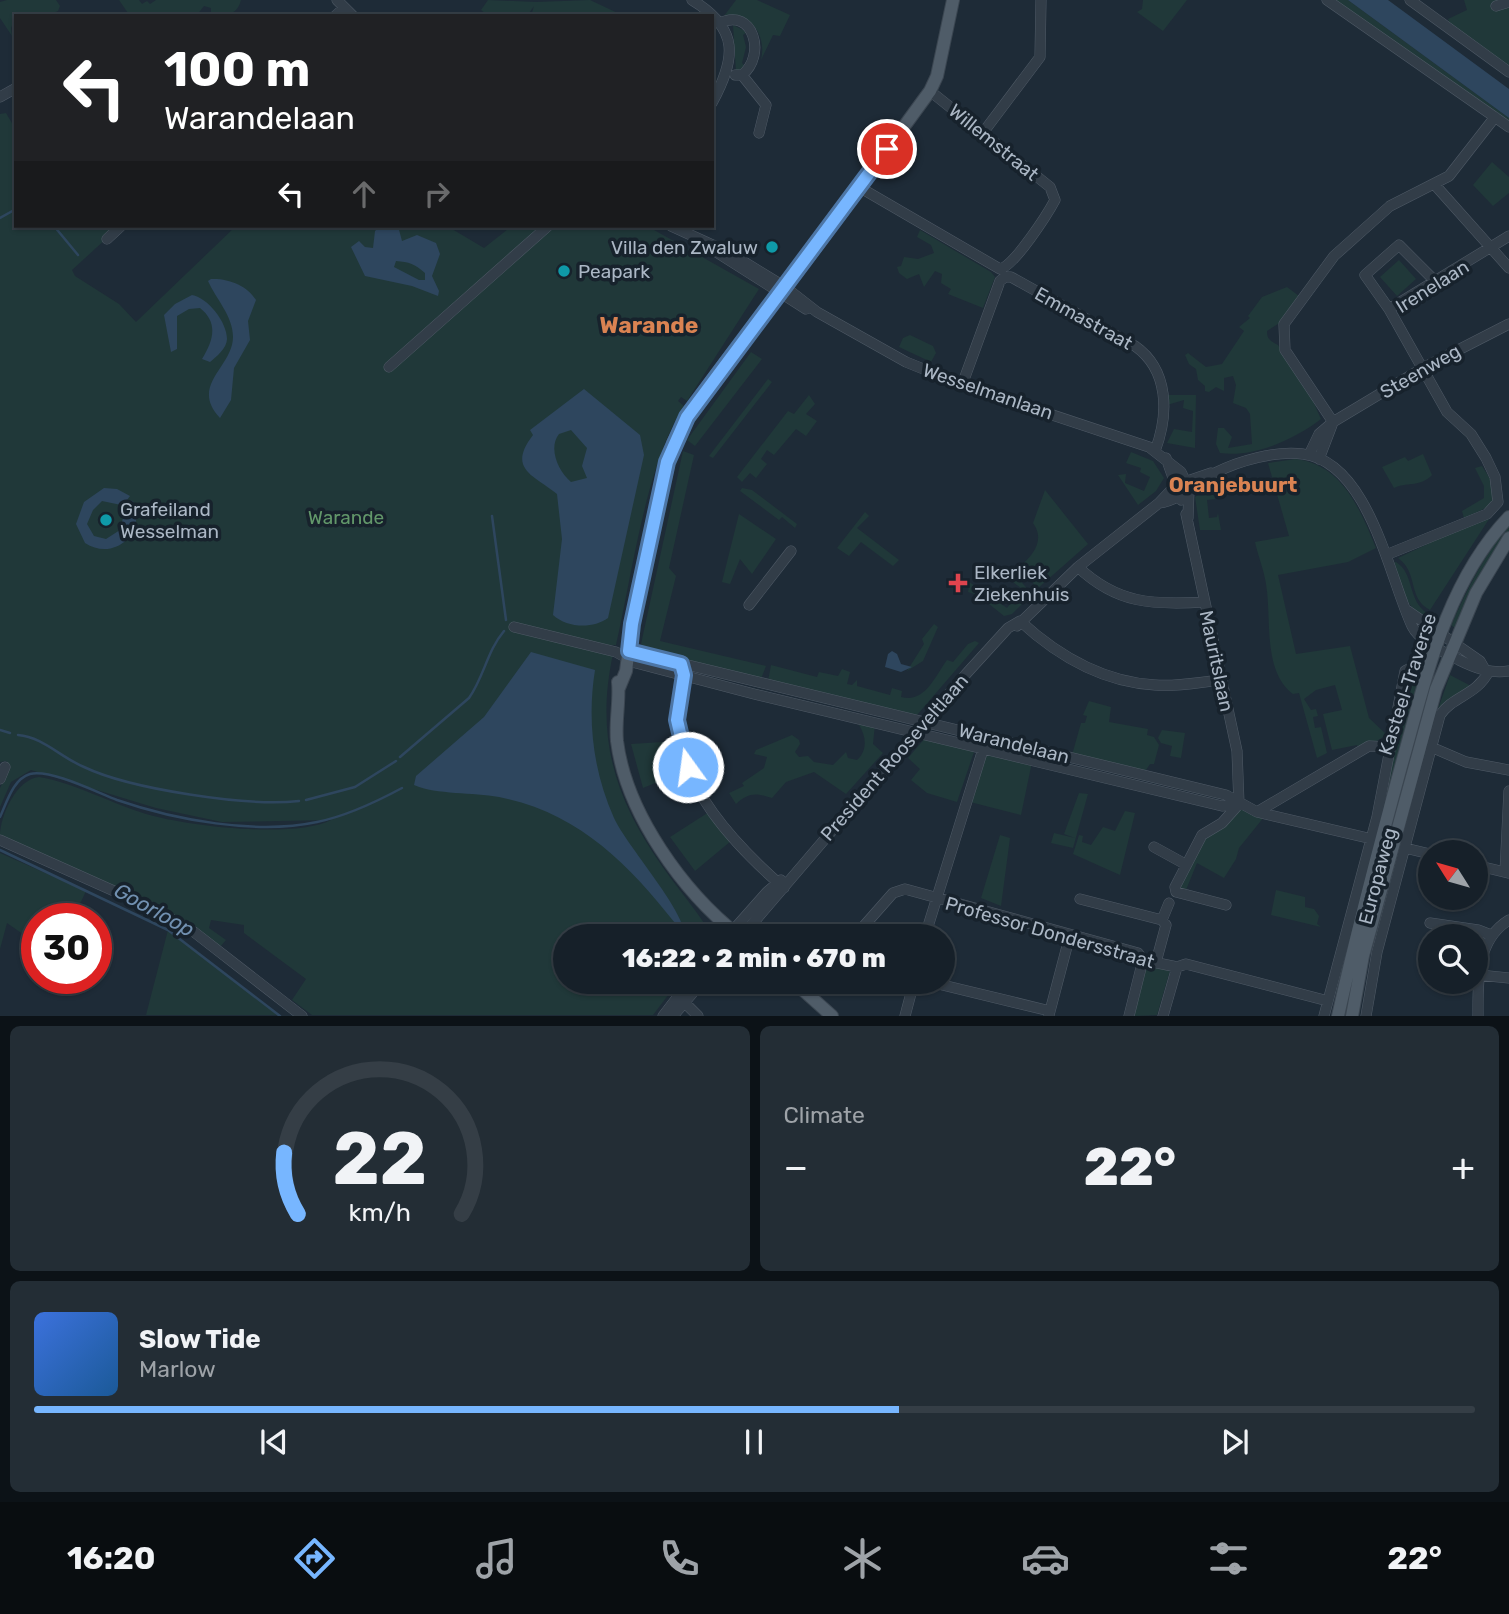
<!DOCTYPE html>
<html lang="en">
<head>
<meta charset="utf-8">
<style>
  :root { --surface:#162029; --page:#232d35; --text:#f1f3f6; --muted:#9ea3a8; --line:#353e46; --accent:#77b6ff }
  body { margin:0; font-family:Rubik,sans-serif; background:var(--page); color:var(--text); height:100vh; display:flex; flex-direction:column; font-size:26px; white-space:nowrap }
  * { box-sizing:border-box; margin:0 }
  p { font-size:23px; color:var(--muted) }
  .icon { flex:none; width:38px; height:38px; fill:none; stroke:currentColor; stroke-width:2; stroke-linecap:round; stroke-linejoin:round }
  .map { position:relative; height:1016px; overflow:hidden }
  .sheet { display:flex; flex-direction:column; gap:10px; padding:10px; background:#0c1217; flex:1 }
  .sheet>* { flex:none }
  .guide { position:absolute; left:14px; top:14px; width:700px; height:214px; border-radius:0px; box-shadow:0 2px 5px #0004,0 0 0 2px var(--line); background:#202124; color:#fff; overflow:hidden }
  .needle { width:46px; rotate:307deg }
  .tools { position:absolute; left:1418px; top:840px; display:grid; gap:14px }
  .tools a { display:grid; place-items:center; width:70px; height:70px; border-radius:50%; background:var(--surface); box-shadow:0 2px 5px #0004,0 0 0 2px var(--line); font-size:35px }
  .speed { position:absolute; left:21px; top:903px; display:flex; gap:14px; font-size:35px; font-weight:700; text-align:center }
  .speed>* { display:grid; place-content:center; width:91px; height:91px; border-radius:50%; background:var(--surface); box-shadow:0 2px 5px #0004,0 0 0 2px var(--line); line-height:1 }
  .speed .limit { border:10px solid #d22; background:#fff; color:#111 }
  .pin { position:absolute; display:grid; place-items:center; width:60px; height:60px; color:#fff; margin:-30px; border:4px solid #fff; border-radius:50%; box-shadow:0 2px 7px #0007 }
  .me { position:absolute; width:77px; margin:-38px; rotate:346deg; stroke-linejoin:round; filter:drop-shadow(0 0 5px #0008) }
  .turn { display:flex; align-items:center; gap:24px; height:147px; padding:0 35px; font-size:32px }
  .turn .icon { width:91px; height:91px; stroke-width:2.5 }
  .turn b { display:block; font-size:49px; line-height:60px }
  .lanes { display:flex; align-items:center; height:66px; padding:0 35px; background:#0003; justify-content:center; gap:35px; direction:ltr }
  .lanes .off { opacity:.35 }
  .big { font-size:52px; font-weight:800; line-height:1.1 }
  .sheet .card { flex:1; display:flex; flex-direction:column; justify-content:center; gap:10px; min-width:0; padding:0 24px; border-radius:10px; background:var(--page) }
  .sheet .dial { align-items:center; gap:0 }
  .dial svg { height:182px; overflow:visible; fill:none; stroke:var(--line); stroke-width:7; stroke-linecap:round; text-anchor:middle }
  .dial text { fill:var(--text); stroke:none }
  .song { display:flex; align-items:center; gap:21px }
  .cover { width:84px; height:84px; border-radius:10px; background:linear-gradient(135deg,hsl(220 70% 55%),hsl(210 70% 35%)) }
  .played { height:7px; border-radius:4px; background:linear-gradient(90deg,var(--accent) 60%,var(--line) 60%) }
  .keys { display:flex; justify-content:space-around; direction:ltr }
  .heat { display:flex; justify-content:space-between; align-items:center; font-size:38px; direction:ltr }
  .sheet .tiles { flex:1; display:grid; gap:10px; grid-template-columns:1fr 1fr }
  .card:last-child { grid-column:span 2 }
  .trip { position:absolute; left:553px; top:924px; width:402px; height:70px; border-radius:35px; background:var(--surface); box-shadow:0 2px 5px #0004,0 0 0 2px var(--line); font-weight:800; line-height:70px; text-align:center }
  .tabs { display:flex; height:112px; justify-content:space-around; align-items:center; background:#090d10; color:var(--muted) }
  .tabs .icon { width:49px; height:49px }
  .tabs .current { color:var(--accent) }
  .tabs b { font-size:32px; color:var(--text) }
  .map>svg:first-child { display:block }
</style>
</head>
<body>
<div class="map">
<svg width="1509" height="1016" viewBox="0 0 1509 1016">
  <rect width="100%" height="100%" fill="#1e2b37"/>
  <path fill="#203839" d="M7,0H56L60,6L58,11L48,15L16,16L11,28L12,36L0,18V2Z
    M119,0H139L142,4L147,1L150,4L156,0H241C237,16 225,16 211,16V8L204,6L196,16H130Z
    M488,0L536,2L590,0L624,16H531L534,6L527,16H489L481,10Z
    M736,0H757L790,15L780,36L773,35L761,60C767,36 751,11 724,16Z
    M1143,0H1187L1163,31L1137,12L1142,9Z
    M1335,0H1348L1509,118V122Z
    M1464,0H1509V67L1450,24L1448,19L1467,10Z
    M733,25L747,32L743,35L746,47L742,63L745,66L736,72Z
    M6,113L16,130V226H120L72,270L75,276L119,304L136,322L236,226H447L484,248L512,226H647L759,289L687,401L681,397L678,401L684,406C646,463 632,576 616,645H611L609,653L613,654C595,737 615,799 662,866C678,889 699,913 712,936H565V982H678L653,1015H312L292,1000L306,979L244,933V925L211,920L209,928L226,940L220,947L0,836C0,815 17,779 39,777C75,783 110,803 146,814C186,826 294,839 331,820L222,822L156,808L31,770L11,782L0,807V788L10,766L6,761L0,762V114Z
    M1492,162L1509,177V193L1493,206L1473,185Z
    M920,230L991,272L995,277L983,308L948,294L951,289L941,283L942,274L935,271L924,287L919,274L907,279L899,273L897,267L901,266L904,257L918,259L934,253L931,245L917,237Z
    M1399,260L1416,279L1397,296L1380,277Z
    M1287,287L1299,296L1281,322L1267,331C1267,340 1271,341 1278,345L1308,390L1321,419C1295,439 1254,458 1220,453L1216,444L1218,428H1224L1232,437L1228,448L1252,444L1250,414L1246,408L1233,403L1236,385L1233,376L1224,378V391L1216,387L1209,392L1205,391V386L1198,380L1196,369L1189,364L1185,355L1188,353L1206,367L1222,364L1244,331L1239,327L1250,318L1248,316L1262,297Z
    M910,335L933,346L936,353L931,362L899,347L903,338Z
    M751,352L762,359L695,446L687,440Z
    M768,379L772,382L713,458L709,456Z
    M809,395L815,404L806,414L817,421L806,436L796,429L774,455L767,450L761,459L767,464L756,478L750,473L742,482L737,477L788,411L794,414Z
    M1167,395H1196L1195,448L1167,443L1174,429L1192,432L1193,411L1183,408L1184,400L1167,405Z
    M683,451L694,455L669,568L676,576L660,641L766,666L761,679L645,649L641,644Z
    M1131,452L1153,461L1164,478L1156,491L1138,505L1118,475L1126,474L1125,483L1144,491L1150,477L1140,472L1141,468L1126,463Z
    M1423,454L1432,475L1430,477C1418,487 1406,482 1394,488L1382,467L1405,457L1408,461Z
    M1295,459C1342,464 1360,509 1376,548L1348,562L1278,575L1296,654L1350,646L1369,718L1387,735L1359,751L1357,745L1332,750L1323,714L1342,710L1335,685L1316,690L1304,699L1311,710L1316,709L1318,716L1313,717L1315,728L1321,727L1327,753L1317,758L1299,693L1293,694C1262,670 1272,619 1266,584C1264,570 1258,556 1255,542L1289,536L1268,463Z
    M1482,466L1492,482L1494,500L1488,507L1464,518L1462,511L1484,498V486L1475,468Z
    M1212,484L1215,499L1207,500L1209,518L1217,517L1218,513L1221,530H1200L1195,497Z
    M742,488L752,490L797,524L795,528L782,517L779,520L740,491Z
    M1045,490L1088,544L1037,589L1021,565C1034,555 1045,539 1033,523Z
    M865,512L869,516L857,528L899,560L893,566L861,542L849,556L837,548Z
    M1493,513L1430,610C1407,598 1419,573 1398,558Z
    M739,514L776,539L752,574L740,559L730,584L722,582Z
    M1509,524V534L1456,629L1451,625C1467,590 1484,555 1509,524Z
    M1396,562C1415,574 1407,600 1427,613L1426,619C1405,607 1400,585 1392,563Z
    M1016,576L1032,594L1012,614L1004,616L989,604L973,599L974,594L968,592L969,586L964,585L965,579L1007,608L1022,589L1013,582Z
    M934,624L938,627L923,661L907,671L924,644L922,639Z
    M975,641L979,643L917,715L768,681L771,665L817,677L819,672L838,676L842,669L850,672L847,684L852,685L857,680V686L890,695L892,688L902,691L901,697C925,703 934,678 947,660L953,662L968,644Z
    M1425,667L1380,832L1384,790L1410,673Z
    M1450,675L1473,687L1438,709Z
    M1089,701L1111,707L1109,722L1148,729L1147,735L1154,737L1159,745L1154,764H1150L1144,773L1072,755L1081,723H1085L1087,716L1083,715Z
    M862,722L875,724L873,744L883,753L846,794L814,772L786,782L772,798C756,793 749,792 736,804L729,793L744,786L742,783L764,768L767,757L754,754L756,750L792,735L799,740L800,744L795,752L799,757L808,756L814,762L833,765L846,752L848,758L857,760C868,750 866,736 859,725Z
    M1162,730L1185,733L1181,758L1170,756L1172,746L1161,743L1158,738Z
    M926,737L975,749L957,802L927,793L911,780L920,769L908,758Z
    M678,741L687,770L643,788L631,744Z
    M987,752L1032,762L1021,815L970,802Z
    M1079,793L1088,794L1073,848L1051,843L1054,833L1075,838L1064,834Z
    M1239,808L1264,817L1239,848L1236,859L1224,878L1197,863L1186,890L1178,888L1189,863L1206,838L1226,826Z
    M1125,811L1135,813L1120,875L1073,854L1079,835L1083,836L1082,842L1091,845L1103,827L1115,831Z
    M709,812L731,841L695,871L670,837Z
    M1000,835L1010,838L1001,906L981,898Z
    M0,853L86,891L73,919H37V944L7,923L0,949Z
    M1276,890L1305,897V907L1314,909L1319,916L1317,924L1321,927L1271,915Z
    M168,930L280,1015H146Z
    M1146,962L1171,967L1157,1015L1134,1016Z"/>
  <path fill="#2e465e" fill-rule="evenodd" d="M1348,0H1388L1509,89V118Z
    M380,226H398L402,241L417,235L436,243L440,254L432,276L439,291L438,296L412,286L365,276L351,247L359,241L365,247L373,248L375,231ZM396,261C409,262 415,264 425,273V280H419L394,267Z
    M211,279C228,278 248,286 256,300L248,321L250,340L234,368L231,400L220,418C189,385 233,367 233,337C233,316 216,299 208,281Z
    M192,295C208,298 227,322 227,339C227,348 216,357 210,362L202,359C213,341 219,323 200,308L189,309L177,316V349L171,352L164,315L175,304Z
    M584,389L640,435L644,455L608,618C593,629 567,628 553,615L562,539L557,494C533,475 507,469 533,435L530,430ZM571,430L587,448L582,466L587,478L571,482C558,471 548,448 559,434Z
    M104,488L117,489L130,496L127,500L133,501C147,533 114,562 85,543L76,524L84,502ZM102,501L126,506L120,530L106,539L94,536L87,524L93,510Z
    M892,651L897,654L901,664L912,667L901,672L885,667L888,654Z
    M531,652L595,670C587,720 593,771 614,818C626,845 688,914 684,936H676L675,923C628,863 577,812 499,797C473,792 437,795 414,785L416,776L484,717Z"/>
  <g fill="none" stroke-linecap="round" stroke-linejoin="round">
    <path stroke="#2e465e" stroke-width="2.5" d="M0,218L16,209
      M54,226L78,255
      M492,516L506,620
      M0,730L10,733
      M18,735C43,737 60,757 84,767C130,789 248,807 299,801
      M400,757L469,698C484,677 487,651 504,631
      M306,800L355,787L396,761
      M0,817C7,802 13,779 30,774C51,769 96,792 117,800C175,820 256,835 317,822C347,816 376,802 402,788
      M0,850L168,930L280,1016"/>
    <g stroke="#4f5a66" stroke-width="11">
      <path id="minor" d="M337,0L353,16
        M692,0C740,29 736,58 712,103
        M1327,0L1509,127
        M1410,0L1509,72
        M1496,6L1509,2
        M335,16L344,8
        M720,23C753,7 767,55 742,75
        M735,75H742L766,105L759,133
        M0,97L16,88
        M982,134L1040,57L1041,0
        M1435,185L1509,268
        M859,187L1000,269C1014,266 1047,215 1055,200L1050,187L930,91
        M671,226L728,252L785,287L817,312L906,362L968,387L1149,447L1181,472L1189,489L1188,518
        M107,239L121,226
        M710,248L806,309
        M1389,309L1509,236
        M389,367L548,226
        M962,385L1000,281L1005,277H1011L1135,346C1169,370 1169,414 1155,451
        M1333,422L1285,350L1284,324L1334,256L1390,206L1449,176L1495,117
        M1309,455L1319,434L1333,422L1423,368L1509,324
        M1166,458L1181,500
        M1319,459L1332,425
        M1159,503C1179,501 1197,482 1215,473C1238,461 1277,450 1303,454C1369,462 1389,577 1412,626C1420,642 1444,652 1459,660C1475,668 1491,674 1509,671
        M1186,514L1237,751L1239,804
        M1386,555L1487,514L1498,502L1495,477L1486,458L1471,434L1447,412L1389,309L1365,275L1399,245L1436,282
        M1078,567C1117,604 1153,605 1204,602
        M749,605L791,551
        M1408,611L1480,661L1484,668
        M1020,621C1058,656 1102,682 1155,685C1177,687 1200,682 1221,680
        M1017,626L1078,567L1159,503L1176,485L1211,473
        M514,627L616,652L636,663L754,694L1222,806L1239,804
        M623,654L638,653L1226,795L1257,812L1372,839
        M683,671C686,684 676,703 677,718C678,786 736,846 784,888
        M1431,747L1466,762L1509,770
        M0,779L5,767
        M1257,812L1369,746L1390,747
        M0,840L152,908L194,932L302,1016
        M1154,847L1185,864
        M1405,848L1430,854
        M1475,865L1508,873
        M1505,872L1509,791
        M1080,899L1162,920
        M1226,905L1176,892L1175,887L1202,835L1222,823L1239,804
        M1430,923L1478,930L1491,935
        M728,936L767,892L781,880
        M742,936L966,674L1008,628L1020,621
        M855,936L893,893L905,889L1138,953L1143,960L1177,967L1186,964L1328,1001
        M925,936L985,743
        M1156,962L1166,925L1162,920L1169,903
        M1479,975L1509,978
        M930,982L1050,1011
        M806,993L816,982
        M681,999L698,1016
        M1049,1015L1070,935
        M663,1016L689,982
        M673,1016L702,982
        M905,1016L914,982
        M1129,1016L1143,960
        M1163,1016L1177,967
        M1324,1016L1377,817L1405,671L1432,657
        M1366,1016L1377,952L1440,715C1454,695 1476,696 1489,671
        M1478,1016C1478,981 1476,940 1509,920"/>
    </g>
    <g stroke="#3b4651" stroke-width="14">
      <path id="major" d="M618,682C620,701 615,721 617,741C626,813 683,892 739,936
        M619,688L626,671L632,624L673,443C702,385 748,335 788,284C837,221 882,156 930,91L937,76L953,0
        M794,982L832,1016
        M1338,1016C1357,931 1379,847 1402,763C1426,678 1446,583 1509,517
        M1352,1016L1363,956L1436,689L1476,593L1509,538"/>
    </g>
    <use href="#minor" stroke="#323d48" stroke-width="10"/>
    <use href="#major" stroke="#4f5c68" stroke-width="12"/>
  </g>
  <g fill="none" stroke-linecap="round" stroke-linejoin="round">
    <g stroke="#4d76a6" stroke-width="18">
      <path id="route" d="M688,767L677,720L684,675L681,664L629,651L632,624L667,462L687,417L887,149"/>
    </g>
    <use href="#route" stroke="#77b6ff" stroke-width="12"/>
  </g>
  <g fill="#0f9aa8" stroke="#17222c" stroke-width="2.5">
    <circle cx="772" cy="247" r="7"/>
    <circle cx="564" cy="271" r="7"/>
    <circle cx="106" cy="520" r="7"/>
  </g>
  <path fill="#e0444e" stroke="#17222c" stroke-width="2.5" d="M954.5 572.5h7v7h7v7h-7v7h-7v-7h-7v-7h7z"/>
  <g text-anchor="middle" stroke-width="7" stroke-linejoin="round" paint-order="stroke">
    <g font-size="19" fill="#abb7c5" stroke="#17222c">
      <text transform="translate(994 142) rotate(39)" y="7">Willemstraat</text>
      <text transform="translate(1432 286) rotate(-32)" y="7">Irenelaan</text>
      <text transform="translate(1084 318) rotate(29)" y="7">Emmastraat</text>
      <text transform="translate(1420 371) rotate(-30)" y="7">Steenweg</text>
      <text transform="translate(988 391) rotate(19)" y="7">Wesselmanlaan</text>
      <text transform="translate(1217 661) rotate(78)" y="7">Mauritslaan</text>
      <text transform="translate(1407 684) rotate(-72)" y="7">Kasteel-Traverse</text>
      <text transform="translate(1014 743) rotate(14)" y="7">Warandelaan</text>
      <text transform="translate(894 757) rotate(-49)" y="7">President Rooseveltlaan</text>
      <text transform="translate(1377 876) rotate(-75)" y="7">Europaweg</text>
      <text transform="translate(1050 932) rotate(16)" y="7">Professor Dondersstraat</text>
    </g>
    <g font-size="19" fill="#abb7c5" stroke="#17222c" text-anchor="start">
      <text x="758" y="254" text-anchor="end">Villa den Zwaluw</text>
      <text x="578" y="278">Peapark</text>
      <text x="120" y="516">Grafeiland<tspan x="120" dy="22">Wesselman</tspan></text>
      <text x="974" y="579">Elkerliek<tspan x="974" dy="22">Ziekenhuis</tspan></text>
    </g>
    <g font-size="19" fill="#62976a" stroke="#17222c">
      <text x="346" y="524">Warande</text>
    </g>
    <g font-size="21" font-weight="bold" fill="#da8352" stroke="#17222c">
      <text x="1233" y="492">Oranjebuurt</text>
    </g>
    <g font-size="21" font-style="italic" fill="#7190b0" stroke="#17222c">
      <text transform="translate(154 910) rotate(29)" y="7">Goorloop</text>
    </g>
    <g font-size="23" font-weight="bold" fill="#da8352" stroke="#17222c">
      <text x="649" y="333">Warande</text>
    </g>
  </g>
</svg>
<div class="tools">
<a><svg class="needle" viewBox="-14 -14 28 28"><path d="M0-13l5 13h-10z" fill="#e53935"/><path d="M0 13l5-13h-10z" fill="#9ea3a8"/></svg></a>
<a><svg class="icon" aria-label="search" viewBox="0 0 24 24"><circle cx="10" cy="10" r="6"/><path d="M15 15l6 6"/></svg></a>
</div>
<div class="speed"><div class="limit">30</div></div>
<div class="pin" style="left:887px;top:149px;background:#d93025"><svg class="icon" aria-label="arrive" viewBox="0 0 24 24"><path d="M6 21V4h12l-3 4 3 4H6"/></svg></div>
<svg class="me" style="left:688px;top:767px" viewBox="-20 -20 40 40"><circle r="17" fill="#77b6ff" stroke="#fff" stroke-width="3"/><path d="M0-11L8 9 0 5-8 9z" fill="#fff"/></svg>
<div class="trip">16:22 · 2 min · 670 m</div>
<div class="guide">
<div class="turn"><svg class="icon" aria-label="left" viewBox="0 0 24 24"><path d="M17 20v-9H6M10 6l-5 5 5 5"/></svg><div><b>100 m</b>Warandelaan</div></div>
<div class="lanes"><svg class="icon" aria-label="left" viewBox="0 0 24 24"><path d="M17 20v-9H6M10 6l-5 5 5 5"/></svg><svg class="icon off" aria-label="ahead" viewBox="0 0 24 24"><path d="M12 20V5M6 11l6-6 6 6"/></svg><svg class="icon off" aria-label="right" viewBox="0 0 24 24"><path d="M7 20v-9h11M14 6l5 5-5 5"/></svg></div>
</div>
</div>
<section class="sheet">
<div class="tiles">
<div class="card dial"><svg viewBox="0 0 100 80">
<path d="M14 69A42 42 0 1 1 86 69"/>
<path d="M14 69A42 42 0 0 1 8 42" stroke="#77b6ff"/>
<text x="50" y="56" font-size="32" font-weight="700">22</text>
<text x="50" y="72" font-size="11">km/h</text>
</svg></div>
<div class="card"><p>Climate</p>
<div class="heat"><a>−</a><b class="big">22°</b><a>+</a></div>
</div>
<div class="card">
<div class="song"><i class="cover"></i><div><b>Slow Tide</b><p>Marlow</p></div></div>
<div class="played"></div>
<div class="keys"><svg class="icon" aria-label="previous" viewBox="0 0 24 24"><path d="M18 5L8 12l10 7zM5 5v14"/></svg><svg class="icon" aria-label="pause" viewBox="0 0 24 24"><path d="M8 5v14M16 5v14"/></svg><svg class="icon" aria-label="next" viewBox="0 0 24 24"><path d="M6 5l10 7-10 7zM19 5v14"/></svg></div>
</div>
</div>
</section>
<nav class="tabs">
<b>16:20</b>
<svg class="icon current" aria-label="directions" viewBox="0 0 24 24"><path d="M12 3l9 9-9 9-9-9zM9 14v-3h6M13 9l2 2-2 2"/></svg>
<svg class="icon" aria-label="music" viewBox="0 0 24 24"><path d="M9 18V5l10-2v13"/><circle cx="6" cy="18" r="3"/><circle cx="16" cy="16" r="3"/></svg>
<svg class="icon" aria-label="phone" viewBox="0 0 24 24"><path d="M5 4h4l2 5-3 2q2 4 5 5l2-3 5 2v4C11 20 4 13 5 4z"/></svg>
<svg class="icon" aria-label="climate" viewBox="0 0 24 24"><path d="M12 3v18M4 7l16 10M4 17L20 7"/></svg>
<svg class="icon" aria-label="car" viewBox="0 0 24 24"><path d="M5 17H2v-5l4-1 3-4h7l3 4 3 1v5h-3M9 17h6M6 11h13"/><circle cx="7" cy="17" r="2"/><circle cx="17" cy="17" r="2"/></svg>
<svg class="icon" aria-label="filters" viewBox="0 0 24 24"><path d="M4 7h16M4 17h16"/><circle cx="9" cy="7" r="2"/><circle cx="15" cy="17" r="2"/></svg>
<b>22°</b>
</nav>
</body>
</html>
